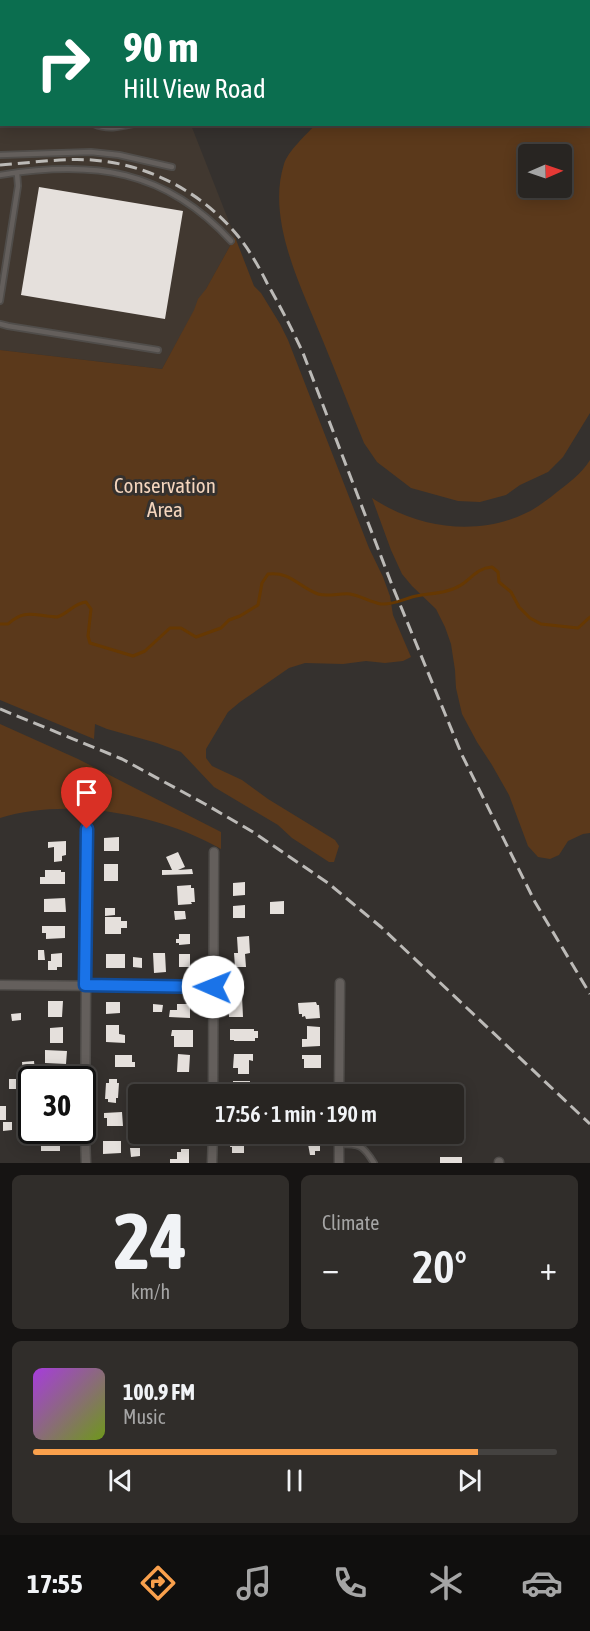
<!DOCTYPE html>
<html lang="en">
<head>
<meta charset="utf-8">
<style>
  :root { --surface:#282522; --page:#302d2a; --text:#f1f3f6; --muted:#a5a5a5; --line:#444240; --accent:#f9a04c }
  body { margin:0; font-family:"Asap Condensed",sans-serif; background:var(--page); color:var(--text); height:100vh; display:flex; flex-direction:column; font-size:22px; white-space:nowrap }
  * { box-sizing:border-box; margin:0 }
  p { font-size:20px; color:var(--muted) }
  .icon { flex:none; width:33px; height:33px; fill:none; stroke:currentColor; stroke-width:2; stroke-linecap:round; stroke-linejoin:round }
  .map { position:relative; height:1163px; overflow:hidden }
  .panel { display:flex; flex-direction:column; gap:12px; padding:12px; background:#161413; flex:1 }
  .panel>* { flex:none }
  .guide { position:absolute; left:0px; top:0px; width:591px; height:126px; box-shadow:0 3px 15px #0003,0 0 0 2px var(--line); background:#0b6e4f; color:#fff; overflow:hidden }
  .needle { width:39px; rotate:88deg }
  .fabs { position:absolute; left:518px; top:144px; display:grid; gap:12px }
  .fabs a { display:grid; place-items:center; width:54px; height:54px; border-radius:6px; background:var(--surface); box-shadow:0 3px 15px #0003,0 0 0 2px var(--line); font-size:30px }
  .speed { position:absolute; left:18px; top:1066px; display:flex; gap:12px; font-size:30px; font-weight:700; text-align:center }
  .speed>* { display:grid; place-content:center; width:78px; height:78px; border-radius:50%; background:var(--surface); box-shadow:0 3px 15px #0003,0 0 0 2px var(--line); line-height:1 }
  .speed .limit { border:3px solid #111; border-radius:9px; background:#fff; color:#111 }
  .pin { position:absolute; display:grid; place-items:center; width:51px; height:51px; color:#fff; margin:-62px -26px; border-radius:50% 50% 50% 0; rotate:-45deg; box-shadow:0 0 6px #0007 }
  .pin .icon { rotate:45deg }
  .me { position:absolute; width:66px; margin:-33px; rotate:271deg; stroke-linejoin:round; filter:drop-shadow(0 0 4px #0008) }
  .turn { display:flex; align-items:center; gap:21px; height:126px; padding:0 24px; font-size:27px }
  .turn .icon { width:78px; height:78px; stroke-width:2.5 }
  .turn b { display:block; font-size:42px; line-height:51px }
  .big { font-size:45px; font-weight:600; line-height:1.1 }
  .panel .widget { flex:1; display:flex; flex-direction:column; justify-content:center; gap:9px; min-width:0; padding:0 21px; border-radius:9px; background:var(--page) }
  .panel .dial { align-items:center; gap:0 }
  .dial b { font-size:78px; line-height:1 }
  .song { display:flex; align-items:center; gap:18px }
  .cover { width:72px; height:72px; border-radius:9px; background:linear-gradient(135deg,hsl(280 70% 55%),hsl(80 70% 35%)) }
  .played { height:6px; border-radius:3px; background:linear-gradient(90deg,var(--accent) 85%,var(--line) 85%) }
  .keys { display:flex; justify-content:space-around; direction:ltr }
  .heat { display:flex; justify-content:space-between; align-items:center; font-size:33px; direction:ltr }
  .panel .tiles { flex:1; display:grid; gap:12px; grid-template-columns:1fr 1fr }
  .widget:last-child { grid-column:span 2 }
  .trip { position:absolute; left:128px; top:1084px; width:336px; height:60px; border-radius:6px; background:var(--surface); box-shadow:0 3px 15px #0003,0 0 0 2px var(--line); font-weight:600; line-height:60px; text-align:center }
  .tab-bar { display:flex; height:96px; justify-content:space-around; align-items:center; background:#100f0e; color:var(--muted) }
  .tab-bar .icon { width:42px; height:42px }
  .tab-bar .current { color:var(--accent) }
  .tab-bar b { font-size:27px; color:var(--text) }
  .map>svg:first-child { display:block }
</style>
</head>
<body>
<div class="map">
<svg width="590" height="1163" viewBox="0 0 590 1163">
  <rect width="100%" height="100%" fill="#35312e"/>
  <path fill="#413830" d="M0,0H143L144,1L2,2V124L191,125L235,237L162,369L0,350Z"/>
  <path fill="#5b391b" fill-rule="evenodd" d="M435,0H590V413L563,457L548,472L520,485L506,495L480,502L458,501L411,488L377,462L364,443C350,409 337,375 323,341C302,288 266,221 284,164C288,151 306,135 315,125L590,124V2L434,1ZM561,154V188H528V154Z
    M235,237L254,286L261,293L280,324L288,340L369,548L383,577L390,596L393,615L411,657L403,661L385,663L366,661L343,664L305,663L289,668L240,702L228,712L206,749V758L212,766L242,780L268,799L335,840L339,846L334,862H329L292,838L278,825L214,787L181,752L157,743L107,729L95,724L94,739L0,700V350L162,369L194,310L198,299L206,289Z
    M590,460V833L583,834L568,841L559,855L550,859L538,857L528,846L509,795L492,765L477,742L462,714L456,688L455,670L451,644L445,627L436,609L412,586L402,574L391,550L372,498C417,528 477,537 526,513C537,508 547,500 557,492C569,483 582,473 590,460Z
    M0,724L78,759L221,832V849C160,814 69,797 0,818Z"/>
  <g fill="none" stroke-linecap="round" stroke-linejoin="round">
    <path stroke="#663802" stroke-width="3" d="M0,624H8C22,611 30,614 47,616C50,616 54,617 57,617C68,614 74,603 86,602L91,609L88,636L90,643L133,656L145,651L170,628H181L196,637L221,628L229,620L240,616L258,605L262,583L268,574C290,571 299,587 318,594C328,597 340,593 350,594C361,596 371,602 381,604C392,605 402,600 412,597C428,593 447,594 461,585C472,578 477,568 492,567L498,572L499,582L511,592L519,607L530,618L541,624L578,628L590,617"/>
  </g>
  <path fill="#e5e0dc" d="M39,187L183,211L165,319L21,295Z
    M119,837V851H104V838Z
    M66,841V855L62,856V861L54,862V847L48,848V842Z
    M178,852L185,867L178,870L192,869L193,874L162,875V870H172L166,857Z
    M104,864H118V881H104Z
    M45,870H61V872H65V884H40V877H45Z
    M245,882V895L233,896V883Z
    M191,885V888H194L195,902H191L192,904L178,905L177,886Z
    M65,898L66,912H44V899Z
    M284,901V914H270V902Z
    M245,905V918H233V906Z
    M105,908H115V915L105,916Z
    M174,911H185L186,919L175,920Z
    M105,917H121V921H127V928H121V934H105Z
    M42,926H65V938L46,939V933H42Z
    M179,934H190V944L179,945V943H176V939H179Z
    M249,936L250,953L245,954L246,967H235L234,953H238L237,937Z
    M38,950H44L45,960H38Z
    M62,953V967H57V970H48V961H51V954Z
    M153,953H165L166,972L154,973Z
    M106,954H125V968H106Z
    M179,954H190V967H179Z
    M133,957L142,958V968L133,967Z
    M228,996H242L243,1017H229Z
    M48,1001H63L62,1017H48Z
    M106,1002H120V1013L106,1014Z
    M316,1002L317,1005H319L320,1018L306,1019L305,1016L302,1017V1014H299L298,1003Z
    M153,1004L163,1005L162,1012H153Z
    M177,1004H190V1018L169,1017L170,1010H177Z
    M21,1013V1020L12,1021L11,1014Z
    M106,1025H119V1034L125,1035V1043L106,1042Z
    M307,1026L320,1027V1046L302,1047V1039H307Z
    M63,1027V1043H50V1028Z
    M230,1029H254V1031H258V1038H255V1041H234V1040H230Z
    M172,1030H193V1047H174V1036H171Z
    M45,1050L67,1051L66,1064L45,1063Z
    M178,1054L190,1055L189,1072H177Z
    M234,1054H253V1061L249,1060V1074H238V1068H233Z
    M115,1055H132V1062H135V1067H115Z
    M302,1055H321V1068H304V1059H302Z
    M34,1061L35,1072L23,1073L22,1062Z
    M9,1079H18V1089H9Z
    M109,1079H117V1083H119L118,1098H116V1103L108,1102V1099H105L106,1083H109Z
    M233,1081H250V1088H245V1095H233Z
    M176,1084H192V1095H172V1086H176Z
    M308,1085L320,1086V1095L300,1094V1087L308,1088Z
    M361,1085H376V1095H362Z
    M0,1106H6V1120H0Z
    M122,1112L123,1126H107V1118H104V1113Z
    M3,1122H12V1130L3,1131Z
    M62,1134L63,1144L60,1145V1151H41V1144H46V1139H50L51,1135Z
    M232,1134H244V1153H232V1147H230Z
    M320,1137V1151H315V1155H310L308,1144H301L300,1138Z
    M103,1141H121V1153L103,1154Z
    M130,1148H140V1156L131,1157Z
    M181,1149H189V1163H170V1159H177V1152H181Z
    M440,1157H462V1163H440Z"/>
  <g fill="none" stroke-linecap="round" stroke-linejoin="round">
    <g stroke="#504d4a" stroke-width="8">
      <path id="lane" d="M0,112L2,111
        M94,124C107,130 120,127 134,124
        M0,155L91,152L119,155L172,167
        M0,175C93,160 165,169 231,241
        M0,301L18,186L17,173
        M0,324L8,326L158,350
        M339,1144C360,1144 363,1145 374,1163"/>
    </g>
    <g stroke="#504d4a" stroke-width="11">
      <path id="street" d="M274,0V2
        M294,2L296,0
        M0,985L213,987
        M213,1095L214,852
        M339,1095L340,983
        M86,1163L85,1136L87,829
        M212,1163L213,1134
        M339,1163V1134
        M499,1163V1162"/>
    </g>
    <use href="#lane" stroke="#645f5c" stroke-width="4.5"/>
    <use href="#street" stroke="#645f5c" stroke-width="8"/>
    <path stroke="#bcbab7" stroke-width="3" stroke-dasharray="12 6" stroke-linecap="butt" d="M0,165C30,163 61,158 92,160C148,164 202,192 238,236C250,251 259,267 267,283C280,306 292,329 303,353L392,585L462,755L535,902L590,994
      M0,709L122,759L205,804L253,832L328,883L381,927L590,1124"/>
  </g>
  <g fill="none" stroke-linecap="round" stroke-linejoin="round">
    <g stroke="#114b97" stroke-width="15">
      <path id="route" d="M87,829L85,985L213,987"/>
    </g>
    <use href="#route" stroke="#1a73e8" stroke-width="10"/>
  </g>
  <g text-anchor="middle" stroke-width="6" stroke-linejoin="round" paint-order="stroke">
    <g font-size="21" fill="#f4d5bd" stroke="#35312e">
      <text x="165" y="493">Conservation<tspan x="165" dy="24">Area</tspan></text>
    </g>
  </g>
</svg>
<div class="fabs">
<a><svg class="needle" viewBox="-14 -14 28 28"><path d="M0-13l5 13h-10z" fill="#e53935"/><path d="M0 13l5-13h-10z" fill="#a5a5a5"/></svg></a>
</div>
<div class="speed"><div class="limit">30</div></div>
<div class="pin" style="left:87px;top:829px;background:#d93025"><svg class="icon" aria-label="arrive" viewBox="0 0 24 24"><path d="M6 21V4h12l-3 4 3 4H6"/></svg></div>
<svg class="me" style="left:213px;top:987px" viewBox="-20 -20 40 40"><circle r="19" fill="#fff"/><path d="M0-13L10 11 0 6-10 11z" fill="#1a73e8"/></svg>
<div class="trip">17:56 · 1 min · 190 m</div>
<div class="guide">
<div class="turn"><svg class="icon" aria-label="right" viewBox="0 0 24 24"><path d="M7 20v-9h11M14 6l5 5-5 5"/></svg><div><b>90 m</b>Hill View Road</div></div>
</div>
</div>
<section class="panel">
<div class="tiles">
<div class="widget dial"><b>24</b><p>km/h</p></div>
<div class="widget"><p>Climate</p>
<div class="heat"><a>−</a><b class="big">20°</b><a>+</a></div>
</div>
<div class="widget">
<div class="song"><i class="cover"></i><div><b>100.9 FM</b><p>Music</p></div></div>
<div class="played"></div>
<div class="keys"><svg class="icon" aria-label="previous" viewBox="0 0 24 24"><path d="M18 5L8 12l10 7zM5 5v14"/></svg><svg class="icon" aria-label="pause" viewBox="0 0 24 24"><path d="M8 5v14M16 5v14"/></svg><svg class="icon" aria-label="next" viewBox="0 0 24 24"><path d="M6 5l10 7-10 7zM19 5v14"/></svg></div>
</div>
</div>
</section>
<nav class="tab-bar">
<b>17:55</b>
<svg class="icon current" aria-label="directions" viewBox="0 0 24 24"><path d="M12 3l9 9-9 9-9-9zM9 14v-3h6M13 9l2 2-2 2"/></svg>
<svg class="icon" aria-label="music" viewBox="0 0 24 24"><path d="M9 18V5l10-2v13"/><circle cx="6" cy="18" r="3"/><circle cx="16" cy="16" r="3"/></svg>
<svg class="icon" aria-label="phone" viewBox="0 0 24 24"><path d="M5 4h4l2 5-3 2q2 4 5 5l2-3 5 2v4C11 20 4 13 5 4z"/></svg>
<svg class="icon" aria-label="climate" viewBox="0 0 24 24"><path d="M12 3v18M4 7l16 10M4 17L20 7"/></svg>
<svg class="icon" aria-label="car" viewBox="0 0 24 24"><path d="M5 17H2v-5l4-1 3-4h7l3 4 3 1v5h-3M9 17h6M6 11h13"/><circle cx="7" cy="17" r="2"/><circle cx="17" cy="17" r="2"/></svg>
</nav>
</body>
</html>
